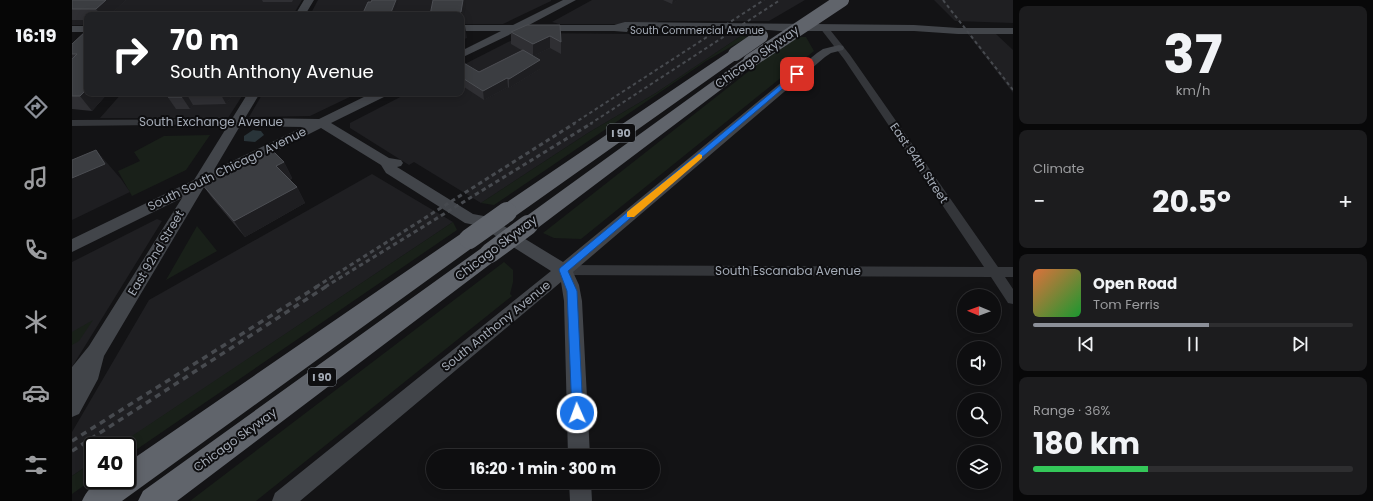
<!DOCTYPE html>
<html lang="en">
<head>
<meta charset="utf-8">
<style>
  :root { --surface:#0e0e10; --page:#1c1c1e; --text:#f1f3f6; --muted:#9b9c9f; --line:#2e2e30; --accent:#8c9099 }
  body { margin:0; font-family:Poppins,sans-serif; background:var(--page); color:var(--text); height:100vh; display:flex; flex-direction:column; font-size:15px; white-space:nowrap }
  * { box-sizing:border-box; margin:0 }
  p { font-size:13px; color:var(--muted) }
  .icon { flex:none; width:22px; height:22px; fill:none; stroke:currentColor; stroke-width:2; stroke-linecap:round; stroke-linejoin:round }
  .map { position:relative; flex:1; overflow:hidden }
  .side { display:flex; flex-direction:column; gap:6px; padding:6px; background:#080809; width:360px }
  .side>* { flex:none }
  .guide { position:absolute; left:12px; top:12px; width:380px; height:84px; border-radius:8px; box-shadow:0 2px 10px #0003,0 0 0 1px var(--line); background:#202124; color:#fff; overflow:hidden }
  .needle { width:26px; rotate:271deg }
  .tools { position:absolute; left:885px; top:289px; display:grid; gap:8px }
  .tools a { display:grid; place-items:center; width:44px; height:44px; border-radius:50%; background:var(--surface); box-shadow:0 2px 10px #0003,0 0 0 1px var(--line); font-size:20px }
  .speed { position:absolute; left:12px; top:437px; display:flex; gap:8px; font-size:20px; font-weight:700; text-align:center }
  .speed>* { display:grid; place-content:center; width:52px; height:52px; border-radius:50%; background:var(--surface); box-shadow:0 2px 10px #0003,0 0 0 1px var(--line); line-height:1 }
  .speed .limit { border:2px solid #111; border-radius:6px; background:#fff; color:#111 }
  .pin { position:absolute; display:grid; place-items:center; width:34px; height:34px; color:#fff; margin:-17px; border-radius:8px; box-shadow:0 2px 6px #0006 }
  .me { position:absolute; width:44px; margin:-22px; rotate:358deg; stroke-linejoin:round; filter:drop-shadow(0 0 3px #0008) }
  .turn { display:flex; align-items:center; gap:14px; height:84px; padding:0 20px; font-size:18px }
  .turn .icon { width:52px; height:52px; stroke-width:2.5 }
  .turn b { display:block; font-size:28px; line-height:34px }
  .big { font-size:30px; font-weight:700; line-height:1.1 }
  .side .widget { flex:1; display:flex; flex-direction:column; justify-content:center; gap:6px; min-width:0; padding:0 14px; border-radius:8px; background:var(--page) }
  .side .dial { align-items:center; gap:0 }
  .dial b { font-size:52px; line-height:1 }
  .song { display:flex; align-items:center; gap:12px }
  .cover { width:48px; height:48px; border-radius:6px; background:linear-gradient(135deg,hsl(20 70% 55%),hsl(130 70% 35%)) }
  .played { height:4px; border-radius:2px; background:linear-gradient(90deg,var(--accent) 55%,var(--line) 55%) }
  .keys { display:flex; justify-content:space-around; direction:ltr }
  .heat { display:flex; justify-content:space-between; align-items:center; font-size:22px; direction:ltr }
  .charge { height:6px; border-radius:3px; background:linear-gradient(90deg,#34c759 36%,var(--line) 0) }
  .trip { position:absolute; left:354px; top:449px; width:234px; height:40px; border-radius:20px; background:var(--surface); box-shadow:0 2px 10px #0003,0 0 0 1px var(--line); font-weight:700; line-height:40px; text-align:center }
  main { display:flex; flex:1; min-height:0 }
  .tab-bar { display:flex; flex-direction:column; width:72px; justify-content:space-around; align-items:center; background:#060606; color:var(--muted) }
  .tab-bar .icon { width:28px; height:28px }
  .tab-bar .active { color:var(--accent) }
  .tab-bar b { font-size:18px; color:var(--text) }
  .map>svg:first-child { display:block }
</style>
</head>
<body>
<main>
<nav class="tab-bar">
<b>16:19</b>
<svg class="icon active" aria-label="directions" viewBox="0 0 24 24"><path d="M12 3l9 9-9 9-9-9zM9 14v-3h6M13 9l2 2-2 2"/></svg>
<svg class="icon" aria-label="music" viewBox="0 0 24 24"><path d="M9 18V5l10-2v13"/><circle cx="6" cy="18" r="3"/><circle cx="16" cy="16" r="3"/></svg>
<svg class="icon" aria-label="phone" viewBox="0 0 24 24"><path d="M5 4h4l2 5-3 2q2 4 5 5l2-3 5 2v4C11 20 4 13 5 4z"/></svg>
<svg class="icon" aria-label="climate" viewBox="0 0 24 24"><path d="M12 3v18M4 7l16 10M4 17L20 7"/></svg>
<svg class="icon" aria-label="car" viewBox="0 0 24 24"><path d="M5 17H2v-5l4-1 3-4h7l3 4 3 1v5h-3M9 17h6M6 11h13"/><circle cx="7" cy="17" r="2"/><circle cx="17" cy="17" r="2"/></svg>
<svg class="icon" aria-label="filters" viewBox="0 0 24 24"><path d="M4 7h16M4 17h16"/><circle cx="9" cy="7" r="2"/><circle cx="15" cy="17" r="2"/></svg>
</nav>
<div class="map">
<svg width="941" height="501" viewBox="0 0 941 501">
  <rect width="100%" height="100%" fill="#131315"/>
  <path fill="#1f1f22" d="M0,0H230L221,15H15V25H0Z
    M246,0H479V1L431,24H389V15H238Z
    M520,0H733L697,21H587L581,24H487L480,22Z
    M862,0H941V23L883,21Z
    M454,33L565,34L562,36H669L584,93L516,133L409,203L342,162L337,165L278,128V123L336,93H389V66Z
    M896,34H924L941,50V93Z
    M50,93H172L156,118H28Z
    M191,93H286L238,116L177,117Z
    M300,174L381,222L46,446H21V462L0,476V432L77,300Z
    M85,219L90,221L0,367V262Z"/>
  <path fill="#192019" d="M669,36L676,37L634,61L422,205L409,203L516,133L584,93Z
    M725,37H734L742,51L509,239L482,238L471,233L686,64Z
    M138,135L114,170L60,196L46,171L68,161L62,152L92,136Z
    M381,222L385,230L55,456V446H45Z
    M125,226L145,251L94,280Z
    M432,262L441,270V282L438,294L440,296L184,501H118Z
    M21,320L7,341L0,345V332Z
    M21,462V479L0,494V476Z"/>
  <path fill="#293439" d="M181,130L189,131L192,135L183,142L172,141V136Z"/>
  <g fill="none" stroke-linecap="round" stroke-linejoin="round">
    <path fill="#34363a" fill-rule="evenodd" d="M749,26H755L778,55L926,267H941V277H933L941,289V304L936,303L919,277L491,275L487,274L485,270L487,266L491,265L912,267L772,59L748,28Z
      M165,119L170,122L168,124L0,126V120Z"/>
    <path fill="#42454a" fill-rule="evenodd" d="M232,0H242L233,15H223Z
      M491,0H504L457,25H542L553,22L842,25L886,28H941V34H886L842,31H707L685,29L555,28L556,30L555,32L542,31H445L389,58V51L429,31H389V25H441Z
      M0,26H15V32H0Z
      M767,45L771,46L772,48L771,50L759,53L753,57L501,272L507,285L510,301L518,456H496L492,301L489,282L228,501H200L203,493L479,271L408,226L393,223L314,173L309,165L249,128L132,187L32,356L26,379L7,414L0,417V367L17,346L110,198L0,252V239L122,180L176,93H188L173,118L247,119L300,93H316L314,96L259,123L317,158L329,160L331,163L329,166L325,167L401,214L417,217L491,262L745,53L751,49ZM168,126L231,127L142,170Z
      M497,482H519L520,501H498Z"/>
    <path fill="#60646b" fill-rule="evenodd" d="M663,50L668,51L670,54L668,57L442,217L435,219L428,217L425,212L428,207L658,51Z
      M678,57L683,58L685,61L683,64L463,230L456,233L449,230L446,225L449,220L673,58Z
      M397,231L404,233L407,239L404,245L50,501H10C20,479 34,480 55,480V463L390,233Z
      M418,245L425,247L429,253L425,259L105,501H66L71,491L411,247Z"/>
    <path stroke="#474a4f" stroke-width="2" stroke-dasharray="3.5 3" stroke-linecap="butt" d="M871,0L941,90
      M501,124L692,0
      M518,124L708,0"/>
    <path stroke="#474a4f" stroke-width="3" stroke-dasharray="4.5 3.5" stroke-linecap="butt" d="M244,287L503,123
      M253,287L520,123"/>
    <path stroke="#474a4f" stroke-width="3.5" stroke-dasharray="6 5" stroke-linecap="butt" d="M0,441L246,286
      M0,451L255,286"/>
    <path stroke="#60646b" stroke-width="14" d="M663,54L689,36
      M678,61L770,0"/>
    <path stroke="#60646b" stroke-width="20" d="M397,239L435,212
      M418,253L456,225"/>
  </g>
  <path fill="#2f2f33" d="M0,0H54L38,15H15V20H0Z
    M190,0H221L220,2H191Z
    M591,0H606L600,4Z
    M488,25L489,42V54L478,48L461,56L468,69L437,88L436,87L412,100L389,85V63L407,72L451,51L439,44V32Z
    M15,30V93H36L20,111L0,109V44Z
    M93,93H162L154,104L121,105L118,109H104Z
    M192,154L212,162L220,178L218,180L225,187L233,203L173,237L141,199L129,183Z"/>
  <path fill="#1e1e21" d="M34,0H54L38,15H29L24,9Z
    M324,0H325L326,2L321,15H318Z
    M391,0H393L394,6L390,24H389V15H386V13Z
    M601,0H606L600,4Z
    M393,26L395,38L389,40V28Z
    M478,36V48L461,56V44Z
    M468,60V69L437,88V79Z
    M435,78L436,87L412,100L411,91Z
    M15,89V93H36L20,111L8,96Z
    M113,93H114L121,105L118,109L110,97Z
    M148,93H162L154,104Z
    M24,150L49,179L58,192L0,220V178Z
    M212,162L220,178L213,182L204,166Z
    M225,187L233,203L173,237L162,221Z"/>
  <path fill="#3b3d41" stroke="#4c4e53" d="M0,0H34L24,9H0Z
    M300,0H324L318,15H293L294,13H291L296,2H299Z
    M361,0H391L389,12L386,13V15H358Z
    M389,22L393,26L389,28Z
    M455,25H488L489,42L478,36L461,44L439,32Z
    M15,30V89L8,96H0V59L5,54H0V44Z
    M451,50L468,60L437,79L435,78L411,91L389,77V63L390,62L407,72Z
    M99,93H113L110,97H96Z
    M24,150L33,164L0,178V160Z
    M200,150L212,162L204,166L225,187L162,221L129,183L191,152L192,154Z"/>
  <path fill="#1a73e8" stroke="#114b97" d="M723,73L728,74L496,271L505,291L511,413L509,417L505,418L501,417L500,413L495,291L487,270L488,268Z"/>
  <path fill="#f59e0b" d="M627,154L630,155V158L562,217H555V212Z"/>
  <g text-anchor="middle" stroke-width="4" stroke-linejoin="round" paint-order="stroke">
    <g font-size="10" fill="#a4abb6" stroke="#0e0e10">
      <text x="625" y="34">South Commercial Avenue</text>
    </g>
    <g fill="#0e0e10" stroke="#777c84" stroke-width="1">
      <rect x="535" y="124" width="28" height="18" rx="3"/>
      <rect x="236" y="368" width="28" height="18" rx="3"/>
    </g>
    <g font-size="11" font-weight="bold" fill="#a4abb6">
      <text x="549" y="137">I 90</text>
      <text x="250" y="381">I 90</text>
    </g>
    <g font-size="12" fill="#a4abb6" stroke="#0e0e10">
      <text transform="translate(685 57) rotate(-35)" y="4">Chicago Skyway</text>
      <text x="139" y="126">South Exchange Avenue</text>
      <text transform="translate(847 163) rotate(56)" y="4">East 94th Street</text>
      <text transform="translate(155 169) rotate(-26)" y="4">South South Chicago Avenue</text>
      <text transform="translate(424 248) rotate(-37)" y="4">Chicago Skyway</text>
      <text transform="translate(84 253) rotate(-59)" y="4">East 92nd Street</text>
      <text x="716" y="275">South Escanaba Avenue</text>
      <text transform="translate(424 326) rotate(-39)" y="4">South Anthony Avenue</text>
      <text transform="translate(163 440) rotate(-36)" y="4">Chicago Skyway</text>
    </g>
  </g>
</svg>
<div class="tools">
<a><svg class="needle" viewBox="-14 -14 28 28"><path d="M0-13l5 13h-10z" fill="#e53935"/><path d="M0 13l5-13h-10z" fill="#9b9c9f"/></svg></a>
<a><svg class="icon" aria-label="sound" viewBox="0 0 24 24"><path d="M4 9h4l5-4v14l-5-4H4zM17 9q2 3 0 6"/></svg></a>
<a><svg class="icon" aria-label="search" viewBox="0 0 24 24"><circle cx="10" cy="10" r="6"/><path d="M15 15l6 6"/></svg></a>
<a><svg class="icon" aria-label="layers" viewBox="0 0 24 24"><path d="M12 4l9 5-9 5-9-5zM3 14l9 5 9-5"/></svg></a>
</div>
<div class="speed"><div class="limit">40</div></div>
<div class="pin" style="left:725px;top:74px;background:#d93025"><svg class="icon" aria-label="arrive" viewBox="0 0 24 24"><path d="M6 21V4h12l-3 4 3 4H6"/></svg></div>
<svg class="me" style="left:505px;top:413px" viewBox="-20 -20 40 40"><circle r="17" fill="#1a73e8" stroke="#fff" stroke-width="3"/><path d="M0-11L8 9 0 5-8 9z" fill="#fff"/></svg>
<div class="trip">16:20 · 1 min · 300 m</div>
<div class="guide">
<div class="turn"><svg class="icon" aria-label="right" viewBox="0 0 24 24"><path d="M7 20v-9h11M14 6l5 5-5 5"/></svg><div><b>70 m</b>South Anthony Avenue</div></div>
</div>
</div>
<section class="side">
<div class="widget dial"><b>37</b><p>km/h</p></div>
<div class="widget"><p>Climate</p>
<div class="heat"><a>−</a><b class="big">20.5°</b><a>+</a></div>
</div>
<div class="widget">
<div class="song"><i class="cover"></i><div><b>Open Road</b><p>Tom Ferris</p></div></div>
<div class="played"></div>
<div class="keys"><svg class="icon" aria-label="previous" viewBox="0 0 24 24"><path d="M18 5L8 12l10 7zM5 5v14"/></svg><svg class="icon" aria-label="pause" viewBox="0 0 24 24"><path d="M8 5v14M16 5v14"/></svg><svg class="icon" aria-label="next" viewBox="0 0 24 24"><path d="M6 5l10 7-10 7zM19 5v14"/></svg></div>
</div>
<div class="widget"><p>Range · 36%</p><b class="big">180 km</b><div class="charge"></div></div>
</section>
</main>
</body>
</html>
